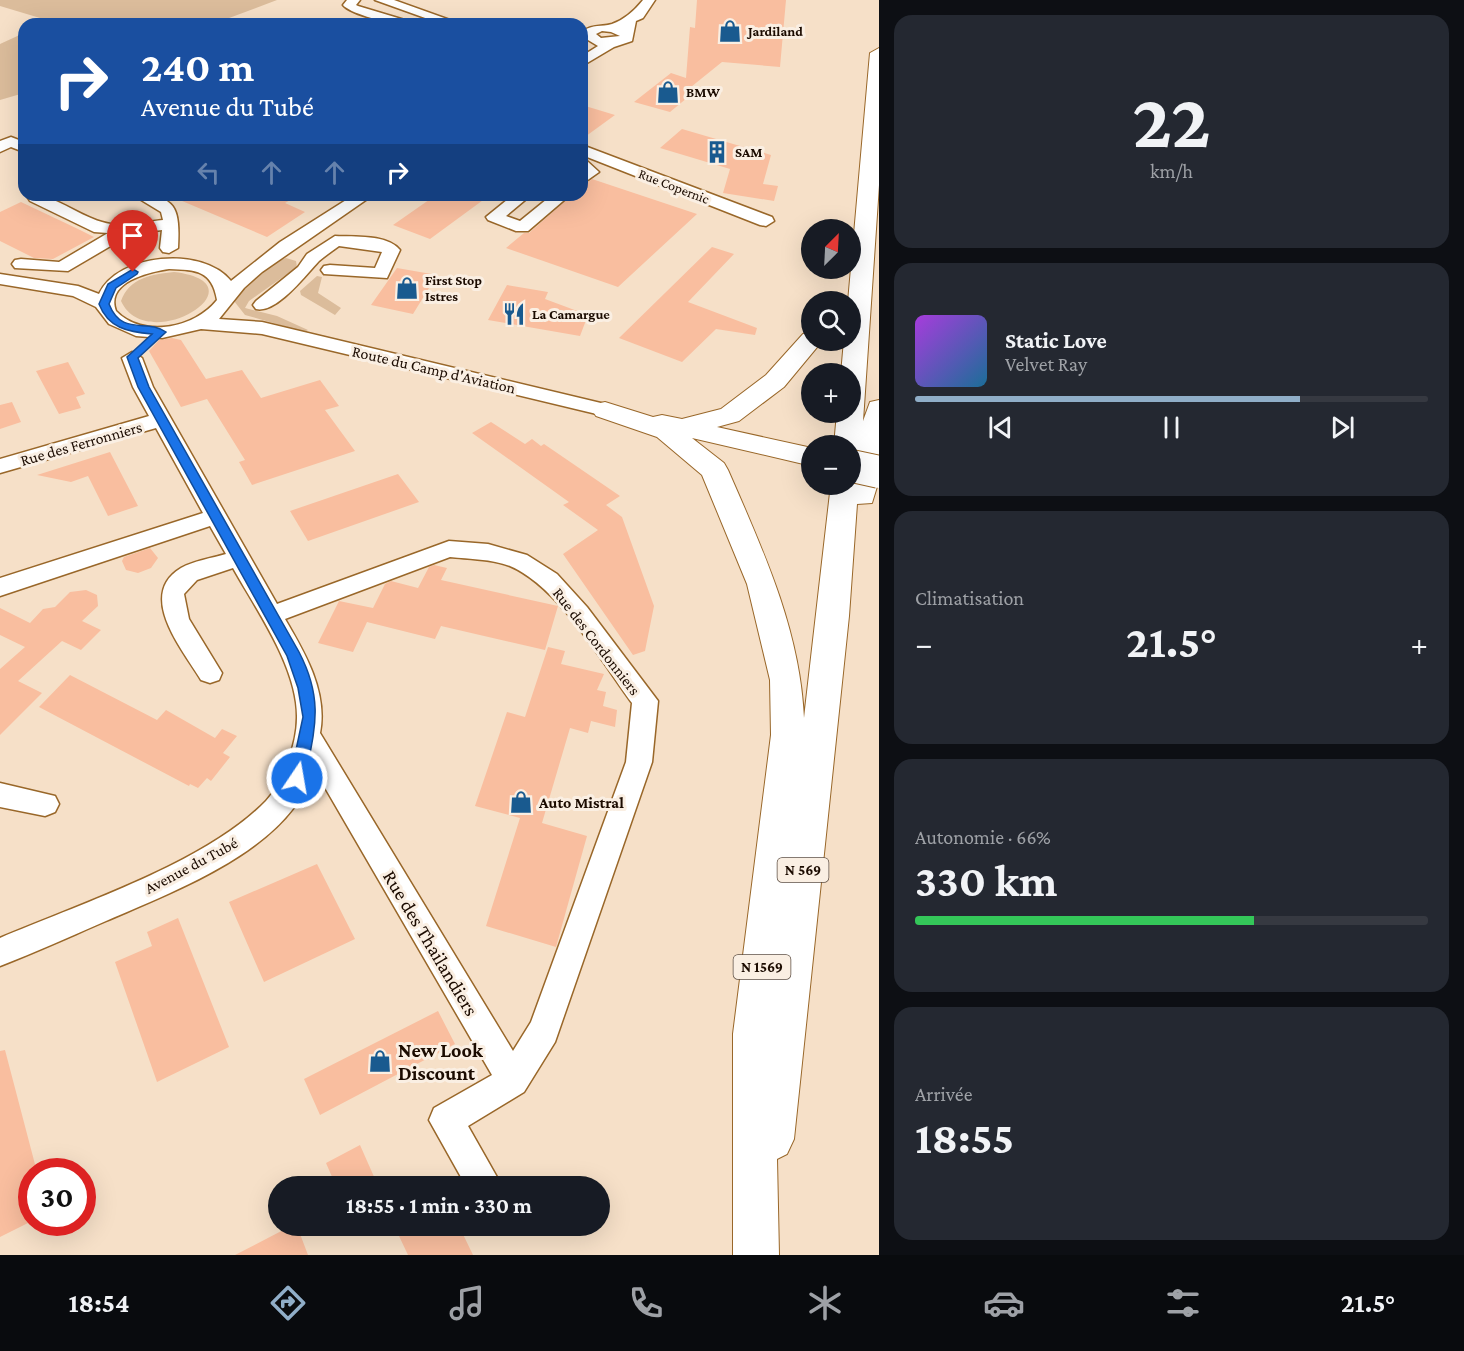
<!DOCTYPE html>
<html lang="fr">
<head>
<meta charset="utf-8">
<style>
  :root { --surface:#171b24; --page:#242831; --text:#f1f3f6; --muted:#9ea1a6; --line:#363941; --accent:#90aec8 }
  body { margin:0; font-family:"Crimson Pro",serif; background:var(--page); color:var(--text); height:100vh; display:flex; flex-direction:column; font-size:22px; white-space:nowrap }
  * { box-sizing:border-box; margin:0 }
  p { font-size:20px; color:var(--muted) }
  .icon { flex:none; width:33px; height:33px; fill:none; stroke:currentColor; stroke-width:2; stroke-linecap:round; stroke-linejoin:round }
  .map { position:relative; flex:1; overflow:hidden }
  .sheet { display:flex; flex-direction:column; gap:15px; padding:15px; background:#0d0f14; width:585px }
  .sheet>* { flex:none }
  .guide { position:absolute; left:18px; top:18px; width:570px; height:183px; border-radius:18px; box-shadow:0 6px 24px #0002; background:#1a4fa0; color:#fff; overflow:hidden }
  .needle { width:39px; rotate:24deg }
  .controls { position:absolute; left:801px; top:219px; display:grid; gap:12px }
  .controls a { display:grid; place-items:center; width:60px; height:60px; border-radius:50%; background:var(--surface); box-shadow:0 6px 24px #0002; font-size:30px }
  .speed { position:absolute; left:18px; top:1158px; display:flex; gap:12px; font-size:30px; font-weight:700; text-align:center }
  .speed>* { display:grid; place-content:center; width:78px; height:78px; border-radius:50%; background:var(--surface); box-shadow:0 6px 24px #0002; line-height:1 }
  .speed .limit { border:9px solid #d22; background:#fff; color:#111 }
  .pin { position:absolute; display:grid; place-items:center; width:51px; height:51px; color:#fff; margin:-62px -26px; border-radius:50% 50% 50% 0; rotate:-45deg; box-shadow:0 0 6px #0007 }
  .pin .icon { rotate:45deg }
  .me { position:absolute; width:66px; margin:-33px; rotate:12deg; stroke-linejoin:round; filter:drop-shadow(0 0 4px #0008) }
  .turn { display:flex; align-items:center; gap:21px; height:126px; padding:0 24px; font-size:27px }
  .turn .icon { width:78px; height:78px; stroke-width:2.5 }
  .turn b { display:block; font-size:42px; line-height:51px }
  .lanes { display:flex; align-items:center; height:57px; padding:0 24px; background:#0003; justify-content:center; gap:30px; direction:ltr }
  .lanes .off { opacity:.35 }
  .big { font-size:45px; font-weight:700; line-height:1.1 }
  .sheet .widget { flex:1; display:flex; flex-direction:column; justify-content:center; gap:9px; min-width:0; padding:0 21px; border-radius:18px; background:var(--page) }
  .sheet .dial { align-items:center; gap:0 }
  .dial b { font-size:78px; line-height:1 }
  .song { display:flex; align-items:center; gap:18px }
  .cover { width:72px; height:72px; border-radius:9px; background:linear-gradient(135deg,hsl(280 70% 55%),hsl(200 70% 35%)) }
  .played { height:6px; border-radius:3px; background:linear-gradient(90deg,var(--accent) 75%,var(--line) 75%) }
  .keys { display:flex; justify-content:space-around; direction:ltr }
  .heat { display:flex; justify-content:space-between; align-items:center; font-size:33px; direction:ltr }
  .charge { height:9px; border-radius:4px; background:linear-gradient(90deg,#34c759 66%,var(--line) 0) }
  .trip { position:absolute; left:268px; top:1176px; width:342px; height:60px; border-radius:30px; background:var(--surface); box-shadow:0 6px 24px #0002; font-weight:700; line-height:60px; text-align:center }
  .menu { display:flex; height:96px; justify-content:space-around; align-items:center; background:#090b0e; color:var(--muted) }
  .menu .icon { width:42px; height:42px }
  .menu .current { color:var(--accent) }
  .menu b { font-size:27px; color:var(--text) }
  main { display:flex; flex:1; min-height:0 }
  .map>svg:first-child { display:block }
</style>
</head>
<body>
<main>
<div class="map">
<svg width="879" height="1255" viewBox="0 0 879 1255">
  <rect width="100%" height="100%" fill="#f6e0c8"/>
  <path fill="#dbbc9b" d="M0,0H277L213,24H45L50,21L0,6Z
    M24,33V93L0,100V44Z
    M286,258L296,261L297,267L249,301L245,308L277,316L308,330L305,332L245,315L234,301C238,282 269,263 286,258Z
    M174,272C267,283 147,358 121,301C129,278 152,274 174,272Z
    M317,276L322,277L318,293L341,308L335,315L301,295L300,291Z"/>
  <path fill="#f9be9f" d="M697,0H786L780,67L722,62L686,91L693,93L670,112L634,102L671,73L686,78L690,27L695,28Z
    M582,105L615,115L582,139Z
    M682,129L771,155L763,184L778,186L774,201L723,193L730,169L660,148Z
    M592,179L697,214L618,287L506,248L524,233H529L572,195H582V187Z
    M236,195H299L285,203L305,212L267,237L175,198Z
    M436,195H490L430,239L393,225Z
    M21,202L78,229L94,237L53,259L34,258L0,241V212Z
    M712,247L734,254L688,302L757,328L755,335L716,329L682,362L619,338Z
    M397,268L437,275L413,314L371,305Z
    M507,285L548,292L545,299L588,315L580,336L488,320Z
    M172,338L181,340L206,379L242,370L261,398L320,380L339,406L325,410L355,451L252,485L239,462L245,460L207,399L181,407L149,351L159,340Z
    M68,362L85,394L76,397L81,408L59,414L36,371Z
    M12,402L21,422L0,429V405Z
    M491,422L525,444L532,439L541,446L544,444L620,496L606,505L622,517L654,606L645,651L633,655L563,554L598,530L563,505L569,502L472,433Z
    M110,452L138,506L108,516L88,476L71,482L37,475Z
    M398,474L419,502L308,541L290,511Z
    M150,548L158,558L151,568L138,573L126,570L122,561L124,557Z
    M434,565L447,568L441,580L558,606L545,650L441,626L435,639L367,622L353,652L318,643L339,601L373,608L385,584L391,581L418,588L429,567Z
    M86,590L97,595L98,606L82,621L101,630L81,650L62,641L18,681L42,693L0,735V669L25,647L0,635V608L30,623L43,609L55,607L70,592Z
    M548,647L565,651L561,664L604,674L597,690L606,692L603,706L617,710L615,727L591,721L588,733L570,728L542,823L587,836L556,947L486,926L520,818L475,806L507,712L525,717Z
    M70,675L157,720L166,710L215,738L222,729L237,736L223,753L230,757L211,781L207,778L198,788L190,784L189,786L39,707Z
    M317,864L355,939L264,982L229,902Z
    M178,918L229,1047L157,1082L115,962L152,946L147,932Z
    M438,1011L455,1044L320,1115L304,1079Z
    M5,1050L37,1172H32V1221L0,1237V1051Z
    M360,1145L375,1179L361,1186H336L326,1163Z
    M291,1226H297L308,1255H235Z
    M418,1226H459L473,1255H408L399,1236Z"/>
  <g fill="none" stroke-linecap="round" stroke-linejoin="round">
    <g stroke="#996729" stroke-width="3">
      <path id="minor" d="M347,0H360L356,5L358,6L408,21C400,28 350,14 343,5Z
        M375,0H394L461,24H442Z
        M643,0H655L643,18L636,21L632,41L614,47L582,66V56L598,46L583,37V31C593,24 601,27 612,24C624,20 635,10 643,0ZM602,31L611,32L620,36L601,38L596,34Z
        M11,137L24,142V152L11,147L0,152V141Z
        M582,145L772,217L774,221L766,226L760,225L582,155Z
        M582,159L587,161L599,172L582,184Z
        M30,195C56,195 75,214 102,222C120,228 144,222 163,220L161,212L133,195C177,195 180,208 178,248L169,253L163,252L160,248L162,230L131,234L68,271L15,268L12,264L15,260L21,259L59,262L108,233L94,232L30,201L28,198Z
        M354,195H373L262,272L244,288L219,319L262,322L605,404L612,406L615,410L612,414L605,416L262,334L201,329L162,338L136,336L109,324L96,307L73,296L0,284V274L78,286L99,294C118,253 203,246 231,281L280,242ZM169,269C196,270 212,270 217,300C195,328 143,339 116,311C105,282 149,272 169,269Z
        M513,195H531L506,216L520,221L552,195H570L528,231H516L488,220L486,217Z
        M335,236C354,237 387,234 400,250L387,278L324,274L321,270L324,266L330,265L375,268L382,252L339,246C332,251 325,256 319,261C306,275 276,314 256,309L253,305L256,301L298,267L307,254Z
        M132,352L142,358L153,387L277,604L449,541L488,544L527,555L557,574L587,607L658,701L652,762L555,1042L524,1092L468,1126L502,1186H466L429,1120L434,1108L492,1075L313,767C296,847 172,892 106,921C71,936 36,952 0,966V938C80,904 206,863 266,801C283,783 297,743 297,718C298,668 257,611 233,568L197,580L184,594L189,619L222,673L219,680L210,683L201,680C183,650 136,595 181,568C193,561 212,558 226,554L210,526L0,596V578L203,513L156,428L0,473V459L149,416L133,387L122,358ZM450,557C470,559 491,559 510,566C559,587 601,661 632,703L626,762L531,1022L513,1051L320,733C328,692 305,653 285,619Z
        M0,783L55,796L59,804L55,812L45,816L0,807Z"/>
    </g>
    <g stroke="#996729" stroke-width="2">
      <path id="major" d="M879,48V185L863,421L870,402L879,400V480L872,503L857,504L849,616L794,1139L787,1154L777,1159L779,1255H733V1034L771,735L770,680L747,584L702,475L657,437L596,416L592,410L596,404L605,402L653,417L662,415L682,419L721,409L766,375L803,334L812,332V340H823L784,387L739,421L717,427L812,448V466L692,438L724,463L728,470C763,550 800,630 804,718L831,484H850L857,452L850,454V446H834L837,412H850V374H841L844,340H850V302H848L870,53Z"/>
    </g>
    <use href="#minor" fill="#fff" fill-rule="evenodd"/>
    <use href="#major" fill="#fff" fill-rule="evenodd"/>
    <g stroke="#996729" stroke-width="26" stroke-linecap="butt">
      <path id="major-bridge-far1" d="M850,466L859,468"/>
    </g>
    <g stroke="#996729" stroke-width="34" stroke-linecap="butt">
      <path id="major-bridge" d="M852,466L879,472"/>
    </g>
    <use href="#major-bridge-far1" stroke="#fff" stroke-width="24"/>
    <use href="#major-bridge" stroke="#fff" stroke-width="32"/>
  </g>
  <path fill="#1a73e8" stroke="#114b97" stroke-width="1.5" d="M133,269L138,272L137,274L116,288L109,304C122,337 147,318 166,332L138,358L149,387L299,652C324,700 315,728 305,778L297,784L290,778L303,717L298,688L287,656L138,387L127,357L152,334C128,332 108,328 99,304L108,284Z"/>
  <defs>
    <g id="shop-bare" transform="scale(1.8)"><path d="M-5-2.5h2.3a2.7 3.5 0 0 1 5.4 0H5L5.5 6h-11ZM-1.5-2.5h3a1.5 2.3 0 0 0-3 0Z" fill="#195a8f" stroke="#faefe3" stroke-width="2.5" paint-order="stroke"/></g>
    <g id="building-bare" transform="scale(1.8)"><path d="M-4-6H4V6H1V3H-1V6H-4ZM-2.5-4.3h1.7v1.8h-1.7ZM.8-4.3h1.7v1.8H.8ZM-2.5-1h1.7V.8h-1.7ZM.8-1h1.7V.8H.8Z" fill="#195a8f" stroke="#faefe3" stroke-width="2.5" paint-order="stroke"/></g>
    <g id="restaurant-bare" transform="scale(1.8)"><path d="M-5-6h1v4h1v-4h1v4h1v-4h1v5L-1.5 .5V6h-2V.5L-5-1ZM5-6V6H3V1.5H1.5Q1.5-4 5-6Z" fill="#195a8f" stroke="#faefe3" stroke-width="2.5" paint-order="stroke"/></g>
  </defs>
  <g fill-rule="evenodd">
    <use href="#shop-bare" x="730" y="31"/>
    <use href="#shop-bare" x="668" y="92"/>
    <use href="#building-bare" x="717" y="152"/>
    <use href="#shop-bare" x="407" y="288"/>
    <use href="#restaurant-bare" x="514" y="314"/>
    <use href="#shop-bare" x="521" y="802"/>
    <use href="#shop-bare" x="380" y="1061"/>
  </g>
  <g text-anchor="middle" stroke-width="6" stroke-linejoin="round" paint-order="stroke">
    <g font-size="14" font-weight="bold" fill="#1b0b00" stroke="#faefe3" text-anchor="start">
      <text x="748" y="36">Jardiland</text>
      <text x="686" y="97">BMW</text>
      <text x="735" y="157">SAM</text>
      <text x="425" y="285">First Stop<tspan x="425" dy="16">Istres</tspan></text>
      <text x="532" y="319">La Camargue</text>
    </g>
    <g font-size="14" fill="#1b0b00" stroke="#faefe3">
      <text transform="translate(674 186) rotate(21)" y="5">Rue Copernic</text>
    </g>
    <g fill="#faefe3" stroke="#5e4f44" stroke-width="1.5">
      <rect x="777.5" y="858" width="51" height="24" rx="4.5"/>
      <rect x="733.5" y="955" width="57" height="24" rx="4.5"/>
    </g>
    <g font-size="15" font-weight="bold" fill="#1b0b00">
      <text x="803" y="875">N 569</text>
      <text x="762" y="972">N 1569</text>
    </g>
    <g font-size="16" fill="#1b0b00" stroke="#faefe3">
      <text transform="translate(434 369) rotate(13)" y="6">Route du Camp d'Aviation</text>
      <text transform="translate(81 443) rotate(-16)" y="6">Rue des Ferronniers</text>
      <text transform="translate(597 641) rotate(52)" y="6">Rue des Cordonniers</text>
      <text transform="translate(191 865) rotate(-28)" y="6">Avenue du Tubé</text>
    </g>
    <g font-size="16" font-weight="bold" fill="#1b0b00" stroke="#faefe3" text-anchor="start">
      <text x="539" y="808">Auto Mistral</text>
    </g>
    <g font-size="20" fill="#1b0b00" stroke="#faefe3">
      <text transform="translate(431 943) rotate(59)" y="7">Rue des Thailandiers</text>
    </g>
    <g font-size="20" font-weight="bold" fill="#1b0b00" stroke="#faefe3" text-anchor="start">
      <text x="398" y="1057">New Look<tspan x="398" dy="23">Discount</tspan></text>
    </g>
  </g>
</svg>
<div class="controls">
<a><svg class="needle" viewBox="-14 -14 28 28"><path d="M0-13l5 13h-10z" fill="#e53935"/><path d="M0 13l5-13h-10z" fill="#9ea1a6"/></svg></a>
<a><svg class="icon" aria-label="search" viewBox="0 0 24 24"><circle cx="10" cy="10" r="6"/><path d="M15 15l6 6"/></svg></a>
<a>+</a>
<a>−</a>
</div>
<div class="speed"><div class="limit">30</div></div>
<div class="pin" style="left:133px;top:272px;background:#d93025"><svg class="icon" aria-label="arrive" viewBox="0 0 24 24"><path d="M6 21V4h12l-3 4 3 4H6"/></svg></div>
<svg class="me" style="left:297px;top:778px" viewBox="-20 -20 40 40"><circle r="17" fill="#1a73e8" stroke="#fff" stroke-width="3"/><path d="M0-11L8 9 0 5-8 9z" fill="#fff"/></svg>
<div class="trip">18:55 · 1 min · 330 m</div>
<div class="guide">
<div class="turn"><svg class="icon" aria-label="right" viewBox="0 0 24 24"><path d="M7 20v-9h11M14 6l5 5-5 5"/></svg><div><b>240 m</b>Avenue du Tubé</div></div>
<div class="lanes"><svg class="icon off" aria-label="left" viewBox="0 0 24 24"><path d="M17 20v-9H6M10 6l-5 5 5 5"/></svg><svg class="icon off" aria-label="ahead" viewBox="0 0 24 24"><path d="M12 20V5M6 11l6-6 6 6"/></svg><svg class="icon off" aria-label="ahead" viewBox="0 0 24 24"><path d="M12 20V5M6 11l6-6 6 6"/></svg><svg class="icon" aria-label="right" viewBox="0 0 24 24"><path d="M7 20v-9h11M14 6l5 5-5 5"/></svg></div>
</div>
</div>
<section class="sheet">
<div class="widget dial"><b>22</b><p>km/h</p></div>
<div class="widget">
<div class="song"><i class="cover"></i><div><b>Static Love</b><p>Velvet Ray</p></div></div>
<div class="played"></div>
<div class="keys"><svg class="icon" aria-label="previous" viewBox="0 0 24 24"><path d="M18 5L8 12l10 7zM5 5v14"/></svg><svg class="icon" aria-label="pause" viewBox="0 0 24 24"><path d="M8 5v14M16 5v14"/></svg><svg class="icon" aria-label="next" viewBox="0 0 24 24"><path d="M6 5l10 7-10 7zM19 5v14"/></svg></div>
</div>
<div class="widget"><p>Climatisation</p>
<div class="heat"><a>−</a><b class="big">21.5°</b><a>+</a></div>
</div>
<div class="widget"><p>Autonomie · 66%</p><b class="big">330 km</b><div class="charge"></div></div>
<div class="widget"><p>Arrivée</p><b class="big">18:55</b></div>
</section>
</main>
<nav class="menu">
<b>18:54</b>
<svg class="icon current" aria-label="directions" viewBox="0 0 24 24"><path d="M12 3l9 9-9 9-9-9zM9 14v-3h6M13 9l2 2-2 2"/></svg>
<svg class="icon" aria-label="music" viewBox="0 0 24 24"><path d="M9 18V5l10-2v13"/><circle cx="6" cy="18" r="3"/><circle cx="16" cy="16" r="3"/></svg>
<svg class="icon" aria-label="phone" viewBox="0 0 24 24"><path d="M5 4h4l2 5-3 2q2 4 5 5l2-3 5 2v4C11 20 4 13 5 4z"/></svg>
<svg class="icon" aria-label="climate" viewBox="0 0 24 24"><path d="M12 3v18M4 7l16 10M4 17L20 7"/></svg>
<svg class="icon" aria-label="car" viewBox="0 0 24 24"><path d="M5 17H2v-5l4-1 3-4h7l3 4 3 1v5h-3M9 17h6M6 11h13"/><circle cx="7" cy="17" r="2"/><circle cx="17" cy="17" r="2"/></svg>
<svg class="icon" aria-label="filters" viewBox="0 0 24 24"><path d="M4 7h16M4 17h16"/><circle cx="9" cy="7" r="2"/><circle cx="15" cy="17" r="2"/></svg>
<b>21.5°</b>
</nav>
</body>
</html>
